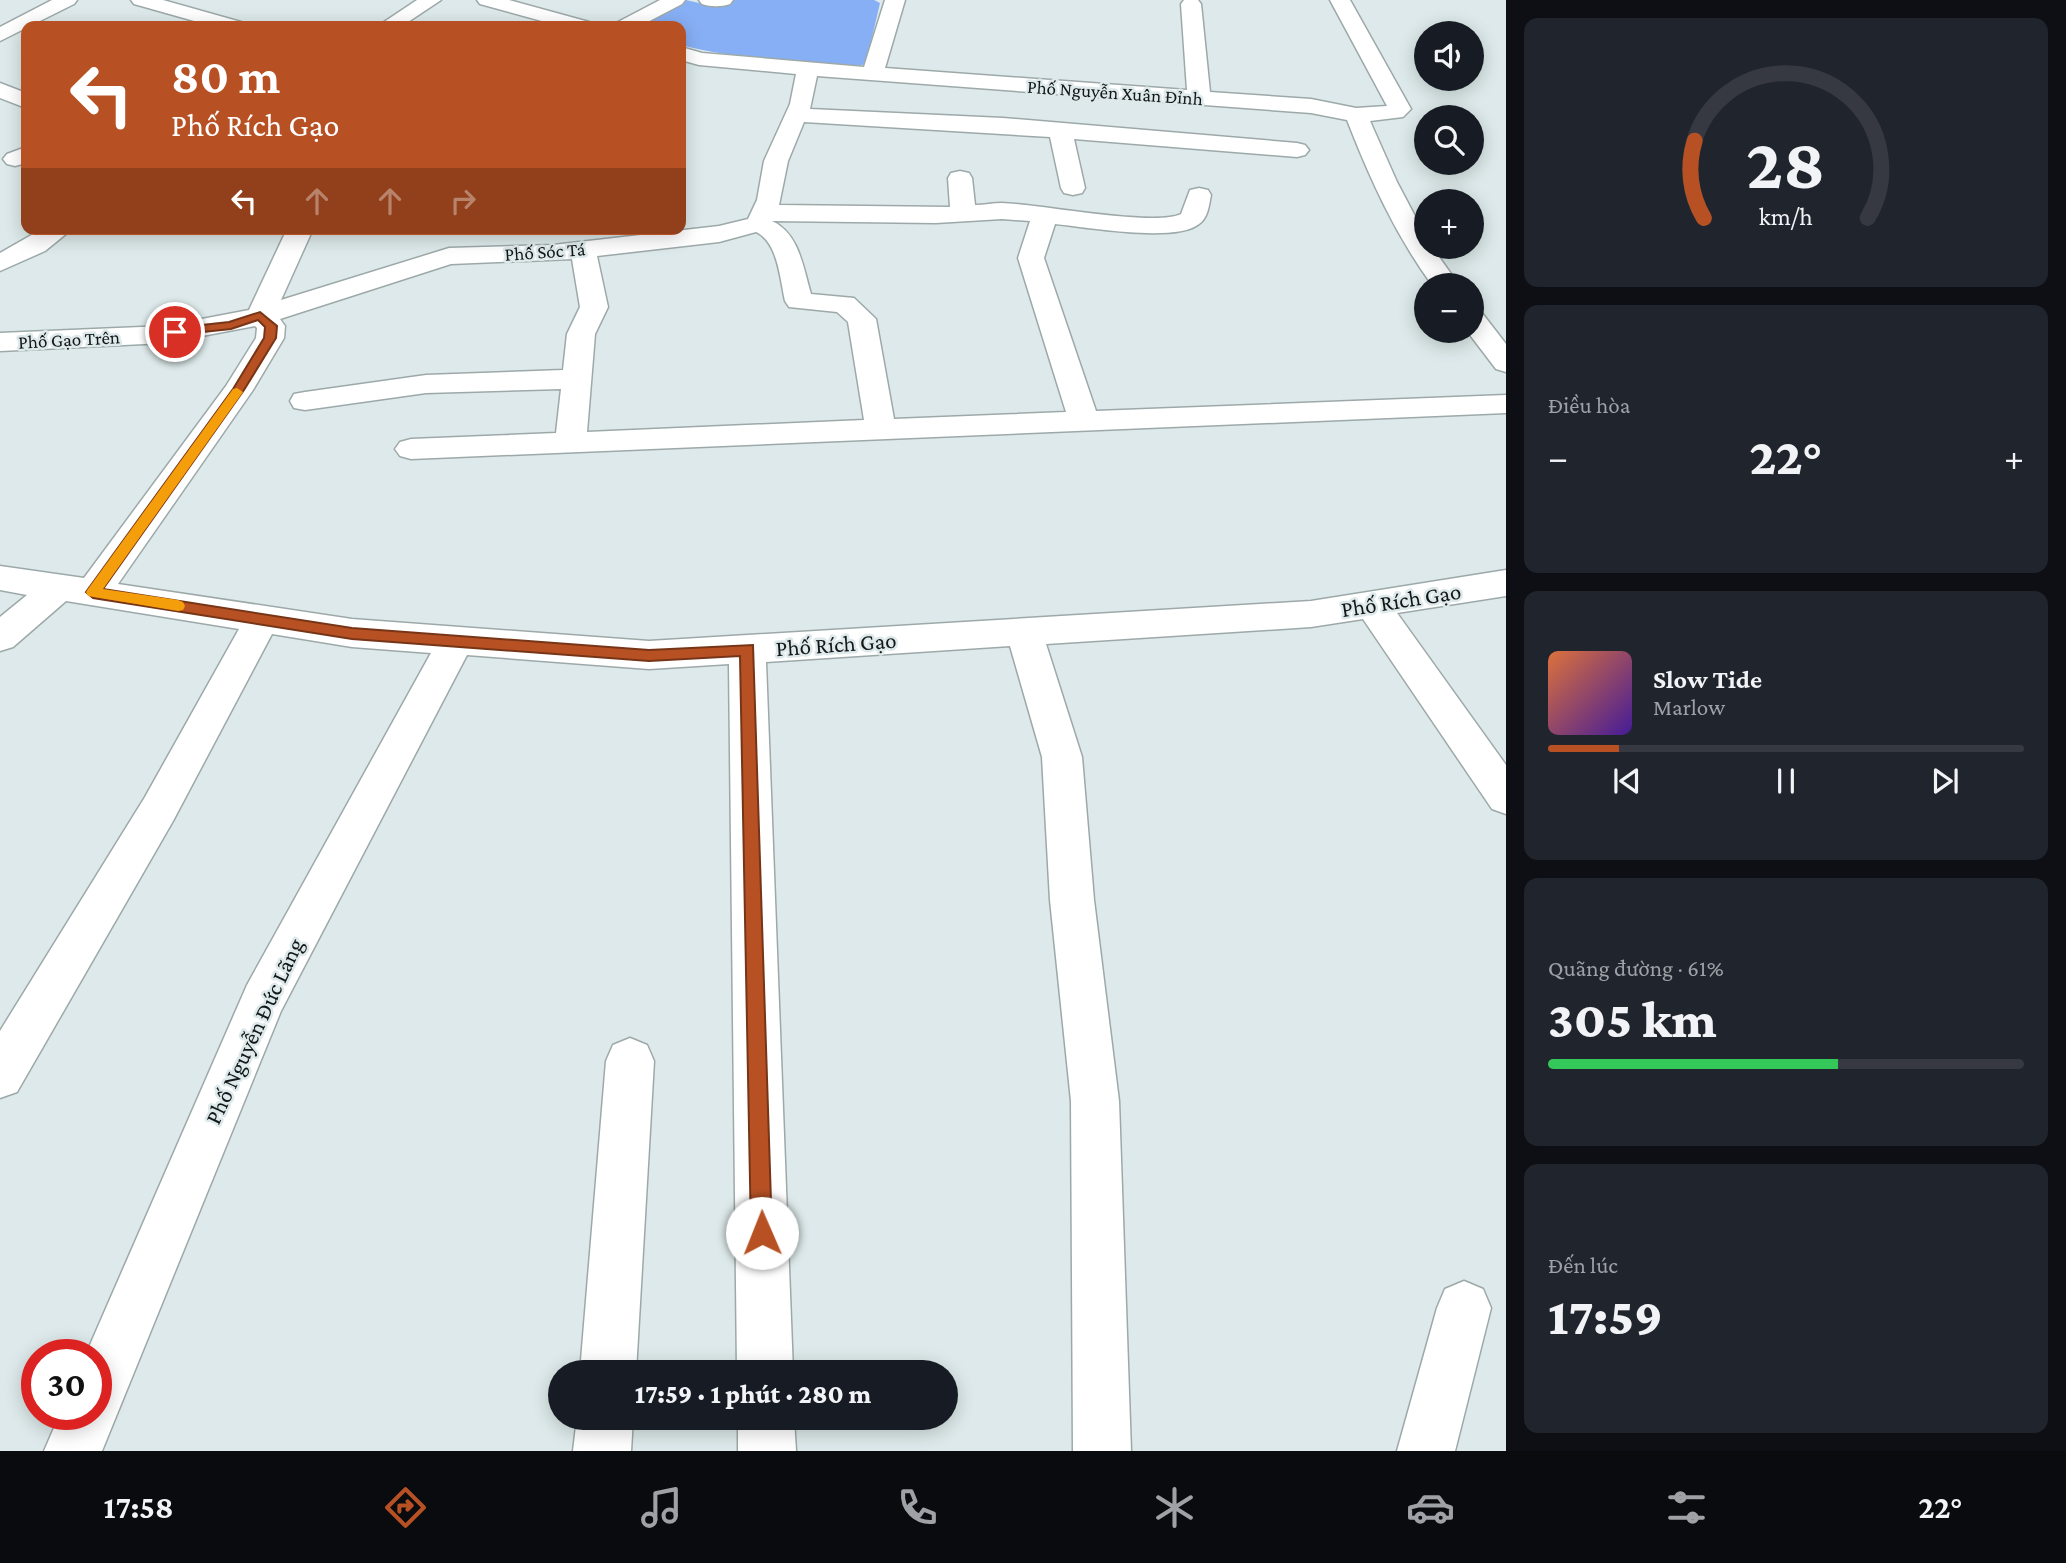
<!DOCTYPE html>
<html lang="vi">
<head>
<meta charset="utf-8">
<style>
  :root { --surface:#171b24; --page:#20242c; --text:#f1f3f6; --muted:#9ea1a6; --line:#363941; --accent:#b75124 }
  body { margin:0; font-family:"Crimson Pro",serif; background:var(--page); color:var(--text); height:100vh; display:flex; flex-direction:column; font-size:26px; white-space:nowrap }
  * { box-sizing:border-box; margin:0 }
  p { font-size:23px; color:var(--muted) }
  .icon { flex:none; width:38px; height:38px; fill:none; stroke:currentColor; stroke-width:2; stroke-linecap:round; stroke-linejoin:round }
  .map { position:relative; flex:1; overflow:hidden }
  .side { display:flex; flex-direction:column; gap:18px; padding:18px; background:#0d0f14; width:560px }
  .side>* { flex:none }
  .top-card { position:absolute; left:21px; top:21px; width:665px; height:214px; border-radius:14px; box-shadow:0 4px 18px #0003; background:#b75124; color:#fff; overflow:hidden }
  .tools { position:absolute; left:1414px; top:21px; display:grid; gap:14px }
  .tools a { display:grid; place-items:center; width:70px; height:70px; border-radius:50%; background:var(--surface); box-shadow:0 4px 18px #0003; font-size:35px }
  .speed { position:absolute; left:21px; top:1339px; display:flex; gap:14px; font-size:35px; font-weight:700; text-align:center }
  .speed>* { display:grid; place-content:center; width:91px; height:91px; border-radius:50%; background:var(--surface); box-shadow:0 4px 18px #0003; line-height:1 }
  .speed .limit { border:10px solid #d22; background:#fff; color:#111 }
  .pin { position:absolute; display:grid; place-items:center; width:60px; height:60px; color:#fff; margin:-30px; border:4px solid #fff; border-radius:50%; box-shadow:0 2px 7px #0007 }
  .me { position:absolute; width:77px; margin:-38px; rotate:359deg; stroke-linejoin:round; filter:drop-shadow(0 0 5px #0008) }
  .turn { display:flex; align-items:center; gap:24px; height:147px; padding:0 35px; font-size:32px }
  .turn .icon { width:91px; height:91px; stroke-width:2.5 }
  .turn b { display:block; font-size:49px; line-height:60px }
  .lanes { display:flex; align-items:center; height:66px; padding:0 35px; background:#0003; justify-content:center; gap:35px; direction:ltr }
  .lanes .off { opacity:.35 }
  .big { font-size:52px; font-weight:800; line-height:1.1 }
  .side .tile { flex:1; display:flex; flex-direction:column; justify-content:center; gap:10px; min-width:0; padding:0 24px; border-radius:14px; background:var(--page) }
  .side .dial { align-items:center; gap:0 }
  .dial svg { height:182px; overflow:visible; fill:none; stroke:var(--line); stroke-width:7; stroke-linecap:round; text-anchor:middle }
  .dial text { fill:var(--text); stroke:none }
  .song { display:flex; align-items:center; gap:21px }
  .cover { width:84px; height:84px; border-radius:10px; background:linear-gradient(135deg,hsl(20 70% 55%),hsl(260 70% 35%)) }
  .played { height:7px; border-radius:4px; background:linear-gradient(90deg,var(--accent) 15%,var(--line) 15%) }
  .keys { display:flex; justify-content:space-around; direction:ltr }
  .heat { display:flex; justify-content:space-between; align-items:center; font-size:38px; direction:ltr }
  .charge { height:10px; border-radius:5px; background:linear-gradient(90deg,#34c759 61%,var(--line) 0) }
  .trip { position:absolute; left:548px; top:1360px; width:410px; height:70px; border-radius:35px; background:var(--surface); box-shadow:0 4px 18px #0003; font-weight:800; line-height:70px; text-align:center }
  .menu { display:flex; height:112px; justify-content:space-around; align-items:center; background:#090b0e; color:var(--muted) }
  .menu .icon { width:49px; height:49px }
  .menu .on { color:var(--accent) }
  .menu b { font-size:32px; color:var(--text) }
  main { display:flex; flex:1; min-height:0 }
  .map>svg:first-child { display:block }
</style>
</head>
<body>
<main>
<div class="map">
<svg width="1506" height="1451" viewBox="0 0 1506 1451">
  <rect width="100%" height="100%" fill="#dde9ea"/>
  <path fill="#87aff5" d="M686,0L716,7L735,0H874L880,3L867,59L865,64L859,66C799,62 739,60 681,45V26H632Z"/>
  <g fill="none" stroke-linecap="round" stroke-linejoin="round">
    <g stroke="#9da9a9" stroke-width="3">
      <path id="minor" d="M52,0H77L74,4L0,41V27Z
        M131,0H163L241,22L244,26H212L134,4Z
        M417,0H441L402,26H378Z
        M477,0H509L589,22L592,26H560L480,4Z
        M660,0H685L682,4L640,26H615L618,22Z
        M699,0H733L730,4C721,7 711,7 702,4Z
        M885,0H905L885,68L1187,90L1181,4L1184,0H1198L1201,4L1210,92L1311,99L1356,108L1387,106L1330,0H1350L1411,109L1403,117L1370,121L1397,182L1426,237V247H1432L1459,285H1432C1395,234 1370,179 1347,120L1311,113L817,76L810,109L1003,118L1297,143L1305,145L1309,150L1305,155L1297,157L1074,139L1085,188L1082,193L1073,195L1064,193L1061,188L1050,137L804,122L788,161L779,205L950,207L948,178L951,173L960,171L969,173L972,178L975,205C984,205 993,203 1002,203C1039,204 1155,227 1181,214L1190,190L1199,188L1208,190L1211,195C1209,205 1208,218 1199,224C1176,243 1086,227 1055,224L1044,258L1096,411L1506,395V413L411,459L400,456L395,449L400,442L411,439L556,433L561,389L426,393L305,410L294,408L290,401L294,394L305,392L426,375L563,370L567,334L580,307L572,259L451,264L280,319L285,326L284,338L253,390L118,584L352,619L649,641L1311,601L1506,570V596L1397,613L1506,765V814L1492,809L1363,619L1311,627L1046,644L1082,757L1094,900L1119,1101L1131,1451H1073L1071,1101L1050,900L1042,757L1010,646L766,662L793,1372H737L729,664L649,669L467,655L281,1011L102,1451H44L60,1414H96V1354H86L247,985L431,653L352,647L272,634L173,821L17,1092L0,1098V1031L145,797L239,629L66,601L13,647L0,651V617L27,595L0,590V566L84,578L226,386L256,338L257,328L255,326L165,343L0,351V333L165,326L249,310L287,229H313L281,300L449,248L553,245L719,226L748,219L757,200L764,161L790,104L796,74L699,65L681,60V47L702,53L864,67ZM1002,219L1030,221L1018,258L1066,412L894,419L876,319L854,298L811,294C803,267 799,233 772,221L936,223ZM756,232C778,242 780,279 785,301L789,307L837,312L848,322L864,420L587,432L595,334L608,307L597,256L719,242Z
        M0,83L26,93V108L0,98Z
        M26,147V163L15,166L7,164L3,159L7,154Z
        M42,229H72L45,251L0,271V253Z
        M1472,311L1482,313L1506,344V372L1496,369L1467,331H1472Z
        M630,1038L647,1045L654,1061L636,1372H580L606,1061L613,1045Z
        M1464,1281L1483,1289L1491,1308L1455,1451H1397L1437,1308L1445,1289Z
        M577,1418H633L631,1451H573Z
        M738,1418H794L796,1451H738Z"/>
    </g>
    <use href="#minor" fill="#fff" fill-rule="evenodd"/>
  </g>
  <path fill="#b75124" stroke="#773517" stroke-width="2" d="M260,312L277,326L276,338L244,390L103,589L352,628L649,650L753,645L772,1233L769,1241L762,1244L754,1241L751,1233L740,656L649,661L352,639L93,598L86,592L233,389L264,338L265,327L258,320L231,329L175,335L169,332L175,328L229,322Z"/>
  <path fill="#f59e0b" d="M237,388L243,392L103,589L178,600L183,602L185,606L183,610L178,611L88,596L86,592L88,589L233,389Z"/>
  <g text-anchor="middle" stroke-width="5" stroke-linejoin="round" paint-order="stroke">
    <g font-size="19" fill="#131717" stroke="#dde9ea">
      <text transform="translate(1115 92) rotate(4)" y="7">Phố Nguyễn Xuân Đỉnh</text>
      <text transform="translate(545 251) rotate(-4)" y="7">Phố Sóc Tá</text>
      <text transform="translate(69 339) rotate(-3)" y="7">Phố Gạo Trên</text>
    </g>
    <g font-size="23" fill="#131717" stroke="#dde9ea">
      <text transform="translate(1401 600) rotate(-9)" y="8">Phố Rích Gạo</text>
      <text transform="translate(836 644) rotate(-4)" y="8">Phố Rích Gạo</text>
      <text transform="translate(254 1031) rotate(-65)" y="8">Phố Nguyễn Đức Lãng</text>
    </g>
  </g>
</svg>
<div class="tools">
<a><svg class="icon" aria-label="sound" viewBox="0 0 24 24"><path d="M4 9h4l5-4v14l-5-4H4zM17 9q2 3 0 6"/></svg></a>
<a><svg class="icon" aria-label="search" viewBox="0 0 24 24"><circle cx="10" cy="10" r="6"/><path d="M15 15l6 6"/></svg></a>
<a>+</a>
<a>−</a>
</div>
<div class="speed"><div class="limit">30</div></div>
<div class="pin" style="left:175px;top:332px;background:#d93025"><svg class="icon" aria-label="arrive" viewBox="0 0 24 24"><path d="M6 21V4h12l-3 4 3 4H6"/></svg></div>
<svg class="me" style="left:762px;top:1233px" viewBox="-20 -20 40 40"><circle r="19" fill="#fff"/><path d="M0-13L10 11 0 6-10 11z" fill="#b75124"/></svg>
<div class="trip">17:59 · 1 phút · 280 m</div>
<div class="top-card">
<div class="turn"><svg class="icon" aria-label="left" viewBox="0 0 24 24"><path d="M17 20v-9H6M10 6l-5 5 5 5"/></svg><div><b>80 m</b>Phố Rích Gạo</div></div>
<div class="lanes"><svg class="icon" aria-label="left" viewBox="0 0 24 24"><path d="M17 20v-9H6M10 6l-5 5 5 5"/></svg><svg class="icon off" aria-label="ahead" viewBox="0 0 24 24"><path d="M12 20V5M6 11l6-6 6 6"/></svg><svg class="icon off" aria-label="ahead" viewBox="0 0 24 24"><path d="M12 20V5M6 11l6-6 6 6"/></svg><svg class="icon off" aria-label="right" viewBox="0 0 24 24"><path d="M7 20v-9h11M14 6l5 5-5 5"/></svg></div>
</div>
</div>
<section class="side">
<div class="tile dial"><svg viewBox="0 0 100 80">
<path d="M14 69A42 42 0 1 1 86 69"/>
<path d="M14 69A42 42 0 0 1 10 35" stroke="#b75124"/>
<text x="50" y="56" font-size="32" font-weight="700">28</text>
<text x="50" y="72" font-size="11">km/h</text>
</svg></div>
<div class="tile"><p>Điều hòa</p>
<div class="heat"><a>−</a><b class="big">22°</b><a>+</a></div>
</div>
<div class="tile">
<div class="song"><i class="cover"></i><div><b>Slow Tide</b><p>Marlow</p></div></div>
<div class="played"></div>
<div class="keys"><svg class="icon" aria-label="previous" viewBox="0 0 24 24"><path d="M18 5L8 12l10 7zM5 5v14"/></svg><svg class="icon" aria-label="pause" viewBox="0 0 24 24"><path d="M8 5v14M16 5v14"/></svg><svg class="icon" aria-label="next" viewBox="0 0 24 24"><path d="M6 5l10 7-10 7zM19 5v14"/></svg></div>
</div>
<div class="tile"><p>Quãng đường · 61%</p><b class="big">305 km</b><div class="charge"></div></div>
<div class="tile"><p>Đến lúc</p><b class="big">17:59</b></div>
</section>
</main>
<nav class="menu">
<b>17:58</b>
<svg class="icon on" aria-label="directions" viewBox="0 0 24 24"><path d="M12 3l9 9-9 9-9-9zM9 14v-3h6M13 9l2 2-2 2"/></svg>
<svg class="icon" aria-label="music" viewBox="0 0 24 24"><path d="M9 18V5l10-2v13"/><circle cx="6" cy="18" r="3"/><circle cx="16" cy="16" r="3"/></svg>
<svg class="icon" aria-label="phone" viewBox="0 0 24 24"><path d="M5 4h4l2 5-3 2q2 4 5 5l2-3 5 2v4C11 20 4 13 5 4z"/></svg>
<svg class="icon" aria-label="climate" viewBox="0 0 24 24"><path d="M12 3v18M4 7l16 10M4 17L20 7"/></svg>
<svg class="icon" aria-label="car" viewBox="0 0 24 24"><path d="M5 17H2v-5l4-1 3-4h7l3 4 3 1v5h-3M9 17h6M6 11h13"/><circle cx="7" cy="17" r="2"/><circle cx="17" cy="17" r="2"/></svg>
<svg class="icon" aria-label="filters" viewBox="0 0 24 24"><path d="M4 7h16M4 17h16"/><circle cx="9" cy="7" r="2"/><circle cx="15" cy="17" r="2"/></svg>
<b>22°</b>
</nav>
</body>
</html>
